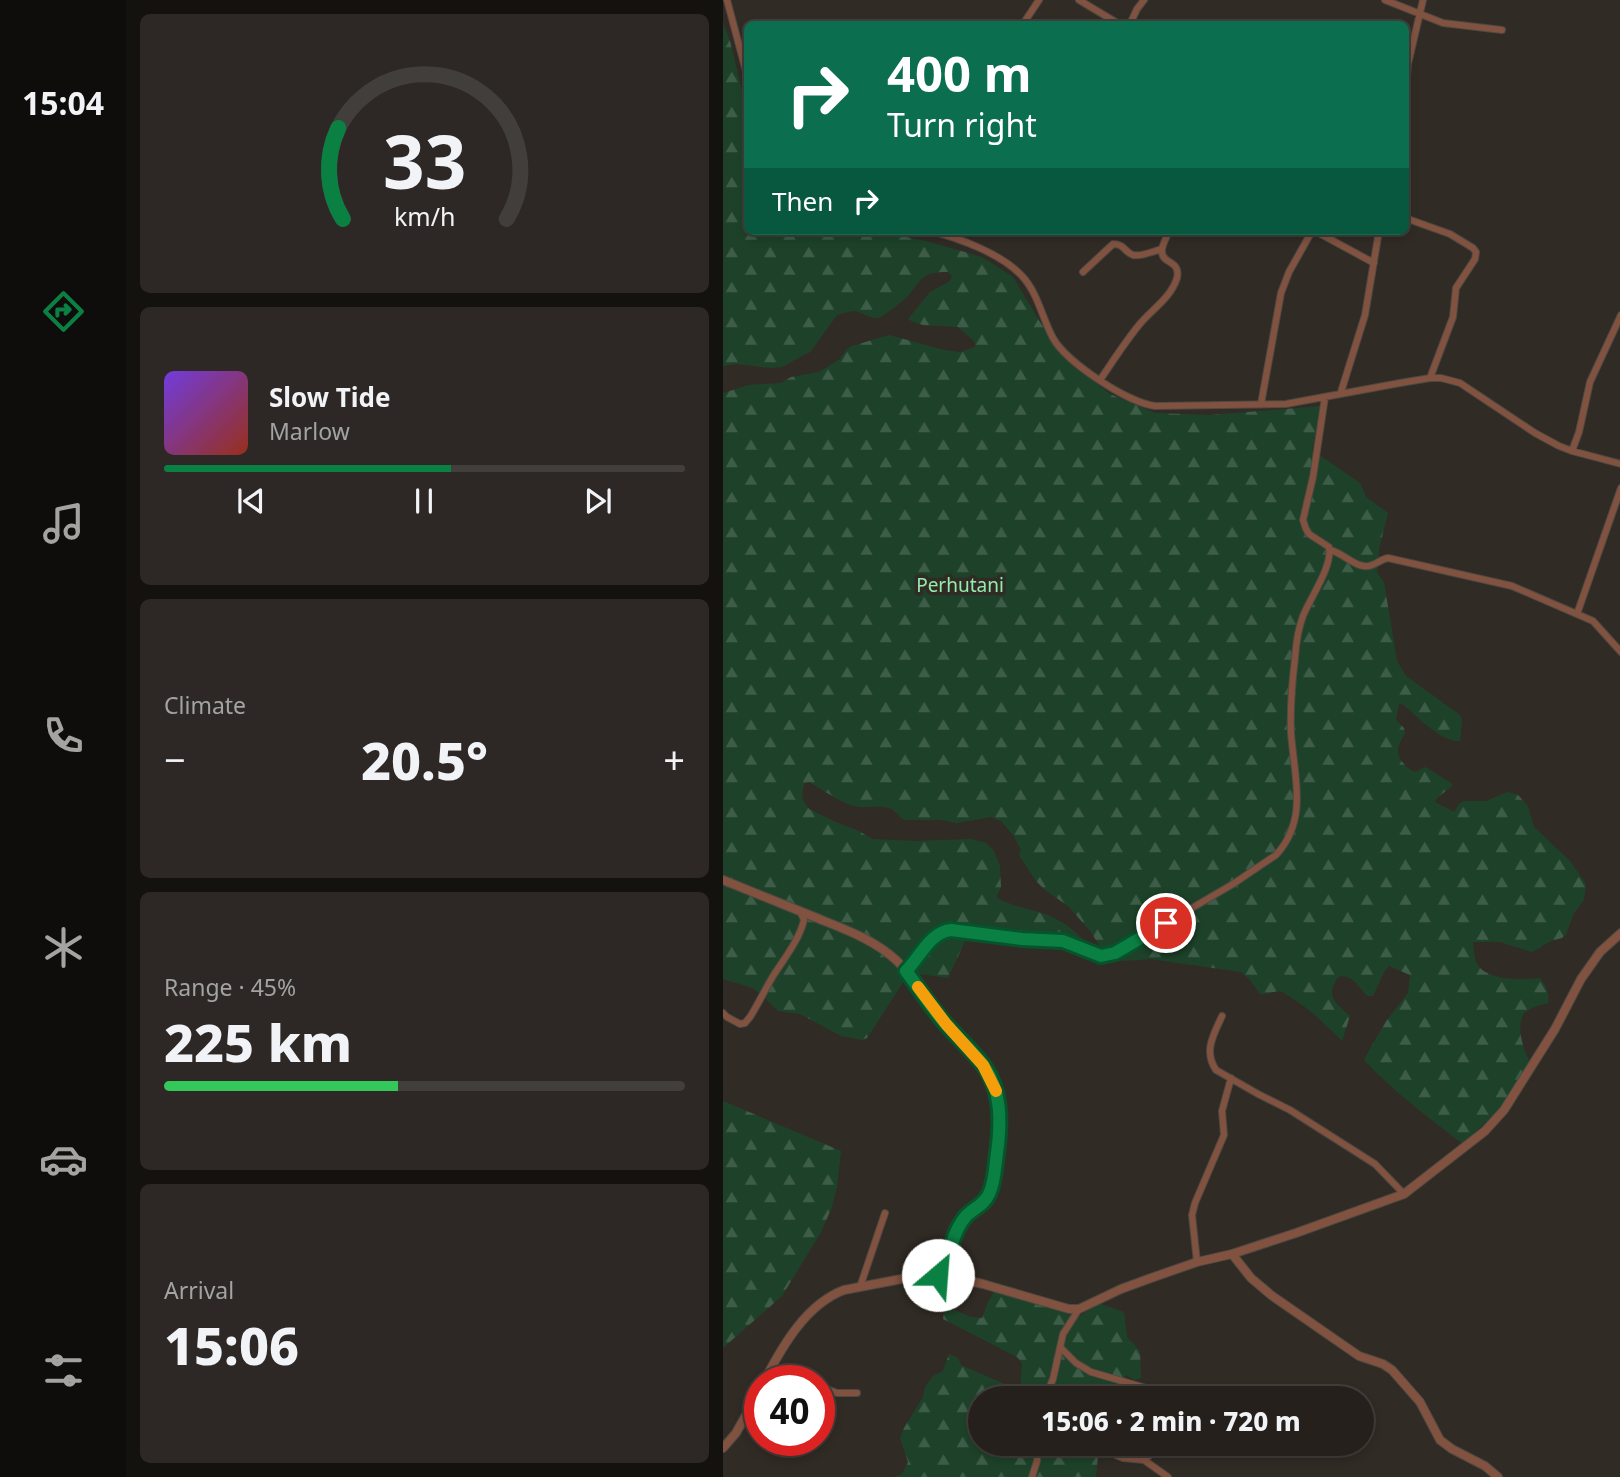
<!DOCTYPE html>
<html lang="en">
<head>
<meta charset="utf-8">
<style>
  :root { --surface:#25201c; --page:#2d2825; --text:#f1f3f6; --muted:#a3a3a3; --line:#423e3b; --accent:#0b8043 }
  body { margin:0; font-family:"Noto Sans",sans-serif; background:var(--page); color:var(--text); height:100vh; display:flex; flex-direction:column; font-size:26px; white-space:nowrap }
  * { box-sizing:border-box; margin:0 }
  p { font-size:23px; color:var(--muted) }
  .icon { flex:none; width:38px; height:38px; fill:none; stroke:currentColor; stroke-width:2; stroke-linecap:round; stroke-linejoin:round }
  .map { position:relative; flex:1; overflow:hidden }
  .side { display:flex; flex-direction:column; gap:14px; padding:14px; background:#14120f; width:597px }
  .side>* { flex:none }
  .hud { position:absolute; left:21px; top:21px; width:665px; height:214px; border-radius:10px; box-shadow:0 4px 10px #0003,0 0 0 2px var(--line); background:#0b6e4f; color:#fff; overflow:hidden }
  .speed { position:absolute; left:21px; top:1365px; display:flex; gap:14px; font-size:35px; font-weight:700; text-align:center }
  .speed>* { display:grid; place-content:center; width:91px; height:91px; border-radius:50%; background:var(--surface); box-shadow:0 4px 10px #0003,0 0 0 2px var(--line); line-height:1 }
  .speed .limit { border:10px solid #d22; background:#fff; color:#111 }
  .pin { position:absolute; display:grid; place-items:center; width:60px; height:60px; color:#fff; margin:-30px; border:4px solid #fff; border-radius:50%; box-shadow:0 2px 7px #0007 }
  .me { position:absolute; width:77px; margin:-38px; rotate:27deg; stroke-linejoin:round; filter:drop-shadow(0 0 5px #0008) }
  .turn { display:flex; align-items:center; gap:24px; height:147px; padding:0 28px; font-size:32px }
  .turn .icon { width:91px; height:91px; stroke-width:2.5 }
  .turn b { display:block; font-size:49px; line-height:60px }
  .then { display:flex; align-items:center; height:66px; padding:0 28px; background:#0003; gap:14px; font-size:26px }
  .big { font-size:52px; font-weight:800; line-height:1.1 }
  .side .tile { flex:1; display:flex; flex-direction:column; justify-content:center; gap:10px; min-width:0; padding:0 24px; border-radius:10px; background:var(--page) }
  .side .dial { align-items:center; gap:0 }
  .dial svg { height:182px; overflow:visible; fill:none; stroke:var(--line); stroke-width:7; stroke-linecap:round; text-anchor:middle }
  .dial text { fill:var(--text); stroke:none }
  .song { display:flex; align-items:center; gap:21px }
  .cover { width:84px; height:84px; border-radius:10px; background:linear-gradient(135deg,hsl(260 70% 55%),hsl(10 70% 35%)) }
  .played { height:7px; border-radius:4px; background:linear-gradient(90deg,var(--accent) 55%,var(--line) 55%) }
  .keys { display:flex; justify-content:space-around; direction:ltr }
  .heat { display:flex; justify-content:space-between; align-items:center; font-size:38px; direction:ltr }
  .charge { height:10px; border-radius:5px; background:linear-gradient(90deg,#34c759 45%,var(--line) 0) }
  .trip { position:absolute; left:245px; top:1386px; width:406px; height:70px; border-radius:35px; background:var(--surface); box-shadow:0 4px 10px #0003,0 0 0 2px var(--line); font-weight:800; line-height:70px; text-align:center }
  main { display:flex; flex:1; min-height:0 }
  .dock { display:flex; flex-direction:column; width:126px; justify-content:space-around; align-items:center; background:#0f0d0b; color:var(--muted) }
  .dock .icon { width:49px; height:49px }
  .dock .on { color:var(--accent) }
  .dock b { font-size:32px; color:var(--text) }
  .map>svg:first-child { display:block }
</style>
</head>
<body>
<main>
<nav class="dock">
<b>15:04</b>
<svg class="icon on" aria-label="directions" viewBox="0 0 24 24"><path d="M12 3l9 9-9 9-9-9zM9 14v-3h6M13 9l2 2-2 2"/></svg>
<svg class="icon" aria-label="music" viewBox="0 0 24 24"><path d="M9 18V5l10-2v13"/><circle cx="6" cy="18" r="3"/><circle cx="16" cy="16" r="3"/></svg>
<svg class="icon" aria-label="phone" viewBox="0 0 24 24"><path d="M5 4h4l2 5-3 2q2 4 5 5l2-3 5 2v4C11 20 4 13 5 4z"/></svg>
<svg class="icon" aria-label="climate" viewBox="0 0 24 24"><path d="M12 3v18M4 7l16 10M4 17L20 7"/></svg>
<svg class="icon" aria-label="car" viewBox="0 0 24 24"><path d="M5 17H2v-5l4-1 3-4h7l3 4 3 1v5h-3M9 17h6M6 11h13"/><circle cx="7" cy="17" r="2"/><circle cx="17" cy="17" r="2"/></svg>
<svg class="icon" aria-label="filters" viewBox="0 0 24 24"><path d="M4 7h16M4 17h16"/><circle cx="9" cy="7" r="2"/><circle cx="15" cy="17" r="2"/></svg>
</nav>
<section class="side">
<div class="tile dial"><svg viewBox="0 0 100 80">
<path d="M14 69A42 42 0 1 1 86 69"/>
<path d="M14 69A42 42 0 0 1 12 29" stroke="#0b8043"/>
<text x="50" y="56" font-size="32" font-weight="700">33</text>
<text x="50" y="72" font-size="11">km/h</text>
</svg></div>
<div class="tile">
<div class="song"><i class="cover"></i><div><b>Slow Tide</b><p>Marlow</p></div></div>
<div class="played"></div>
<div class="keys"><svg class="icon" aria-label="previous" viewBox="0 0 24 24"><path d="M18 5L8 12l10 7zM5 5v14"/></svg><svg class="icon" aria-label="pause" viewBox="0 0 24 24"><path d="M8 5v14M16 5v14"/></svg><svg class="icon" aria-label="next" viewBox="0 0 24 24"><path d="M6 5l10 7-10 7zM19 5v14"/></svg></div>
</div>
<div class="tile"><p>Climate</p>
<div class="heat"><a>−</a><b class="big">20.5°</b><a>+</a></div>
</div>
<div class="tile"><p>Range · 45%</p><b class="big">225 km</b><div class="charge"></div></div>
<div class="tile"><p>Arrival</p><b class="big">15:06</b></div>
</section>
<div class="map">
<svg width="898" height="1477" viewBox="0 0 898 1477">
  <defs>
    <pattern id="forest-firs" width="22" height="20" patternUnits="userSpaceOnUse" patternTransform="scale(1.75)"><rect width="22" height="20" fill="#1d4229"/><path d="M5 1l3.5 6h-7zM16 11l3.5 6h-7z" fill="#3e5d48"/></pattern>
  </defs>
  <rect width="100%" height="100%" fill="#312b25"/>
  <path fill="url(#forest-firs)" d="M0,23L7,41L24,111V231H155L207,242L259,257L290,277L317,322L343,360L387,394L432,413L487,415L598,406L589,450L637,483L643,497L665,513L656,549L654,573L661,582L674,661L683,676L737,715L739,719L737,741C719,743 693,715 679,704H676L673,720L681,728L682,733C680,738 675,744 675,749C674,759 684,769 692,772L702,767L730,784C725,792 715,794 712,802L731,812L737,803L742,801H763L784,792L795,795L805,806L811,827L847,861L863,884L861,900L851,913L843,934L839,938L828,941L809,952L777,942H750C751,949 751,958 754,964C764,981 799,980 817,978C822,984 827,994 825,1003C818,1005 804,1008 800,1015C793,1029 801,1052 808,1064L783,1103L740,1144C705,1117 671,1092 641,1060L649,1045L664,1020L685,993L687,975L666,966L662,970L650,996H644C636,987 629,973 615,977C602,996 612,1003 627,1016L619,1041C603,1025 588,1010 569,998C565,996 562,993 559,992C551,990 545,995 537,994L527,980L518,972L427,959L399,961L377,947L368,932L345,906L322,890L313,881L296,855L298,850L290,835L278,821L268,817L234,823L217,820H183C175,818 176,814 170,810C160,804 147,808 137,807C119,805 101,790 86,782L81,784L79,794L80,800L86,809L115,823L136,831L149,839L192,841L248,839L263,843L271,851L277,866L278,888L273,897C288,906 299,907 315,912C338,918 355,932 369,950L344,939L306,937L248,928L225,978L197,974L181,981L144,1038L139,1040L118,1036L77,1014L55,1011L37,993L27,987L0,979V393L26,385L58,383L68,377L96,372L117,359L124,349L129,346L166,335L221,350L237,352L252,347V342L235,327L200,325L190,322L185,319L207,292L227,281L229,276L225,272C198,272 200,278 185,296C180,301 163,314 158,317C149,321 140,312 131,311C126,311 119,314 114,315L88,351L59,367L48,368L14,364L0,366Z
    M0,1101L118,1151L114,1187L109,1207L98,1232L59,1296L0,1348Z
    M272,1290L326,1305L344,1314L357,1316L375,1303L401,1312L404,1337L417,1351L418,1378L412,1380L403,1375L399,1398H257V1444H391L375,1456L373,1477H171L179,1474L185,1462L177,1438L181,1428L200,1397L202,1387L210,1376L220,1371L226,1354L235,1358L238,1365L297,1391L299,1363L294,1357L220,1319L222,1306L248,1317L259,1318L265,1302Z"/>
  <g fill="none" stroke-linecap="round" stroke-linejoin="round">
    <g stroke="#4e4842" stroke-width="8">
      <path id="minor" d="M4,0L24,75
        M356,0L396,24
        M662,0L720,23L779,30
        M300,24L316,0
        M407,24L414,9L421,0
        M682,100L685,64L700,0
        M682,218L727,234L750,248L753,252L752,259L733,288L730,317L707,378
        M208,231C236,238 279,254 299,276C315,293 319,318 330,338C343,362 405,403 432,406L563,404L677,383L707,378H718L737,383L812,433L836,446L849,451L898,464
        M592,231L651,263
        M360,272L390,244C402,244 401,252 410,255C418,257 431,251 439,249
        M377,380C390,361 402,342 416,325C428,310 448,298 454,278C458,260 439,264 439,252C438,246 444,237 446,231
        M618,392L642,315L656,231
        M538,404L558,293L566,272L589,231
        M849,451L856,432L867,382L898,315
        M607,550C621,553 635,571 649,565C655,563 659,559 665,558L789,586L870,621L898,652
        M854,614L898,488
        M183,970C198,957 206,932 228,930L299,939L340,941L350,944L373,954L384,955L392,953L429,930L457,915L510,884L553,855C586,819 571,776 568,733C567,708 569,683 572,658C573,644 575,629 580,616C587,598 610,566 606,547L586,534L583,529L580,520L590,477L602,397
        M0,1013L4,1017L17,1024L22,1023L27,1017C36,1003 43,987 52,973C63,956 76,940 81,920L77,911
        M499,1016C491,1034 480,1051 493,1070L535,1094L567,1110L652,1164L681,1194
        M474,1262L469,1215L472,1203L501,1135L499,1111L508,1078
        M137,1287L162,1213
        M338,1348L353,1363L368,1372L457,1398
        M45,1374L65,1373L84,1381
        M96,1386L114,1393H134
        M322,1398L330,1379L340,1334L356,1309
        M367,1444L400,1458L421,1460L445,1477
        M421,1460L426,1456L434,1444
        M309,1477L314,1461L315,1444"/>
    </g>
    <g stroke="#4e4842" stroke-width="10">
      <path id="tertiary" d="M0,880C30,892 59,904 89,916C118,928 149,938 173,960C192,978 204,1003 221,1023C234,1037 250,1050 261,1066C282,1096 277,1134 272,1169C270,1180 269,1195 260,1203C253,1209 245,1212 240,1220C229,1236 225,1257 224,1276
        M509,1254L528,1278L548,1295L636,1356L660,1364L669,1370L697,1402L717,1440L729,1449L762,1466L775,1477
        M41,1381C59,1347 83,1304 121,1290L194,1276H224L260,1284L346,1309H356L398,1289L428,1278L474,1262L509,1254L573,1233L681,1194L762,1131L781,1110L832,1029L858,979L877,952L898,933
        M0,1448L13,1433L37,1390"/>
    </g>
    <use href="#minor" stroke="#815240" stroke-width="6"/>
    <use href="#tertiary" stroke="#815240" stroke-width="8"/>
  </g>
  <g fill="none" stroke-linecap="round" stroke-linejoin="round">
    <g stroke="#07532c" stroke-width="18">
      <path id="route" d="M215,1275L224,1276C224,1257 230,1231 243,1216C251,1208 261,1205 266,1194C272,1182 272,1166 274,1153C278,1123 279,1091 261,1066C249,1050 234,1037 221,1022C207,1006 196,988 183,971C197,957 207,932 228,930L299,939L340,941L378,956L392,953L443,923"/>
    </g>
    <use href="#route" stroke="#0b8043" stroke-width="12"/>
    <path stroke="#f59e0b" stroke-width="12" d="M195,987L223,1024L260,1065L273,1091"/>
  </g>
  <g text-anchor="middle" stroke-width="7" stroke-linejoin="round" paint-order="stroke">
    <g font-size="19" fill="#92edac" stroke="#312b25">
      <text x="237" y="592">Perhutani</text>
    </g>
  </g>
</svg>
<div class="speed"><div class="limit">40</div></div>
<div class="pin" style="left:443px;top:923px;background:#d93025"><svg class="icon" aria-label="arrive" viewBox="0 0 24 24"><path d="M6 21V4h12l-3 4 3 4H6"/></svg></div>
<svg class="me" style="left:215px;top:1275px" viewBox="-20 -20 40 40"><circle r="19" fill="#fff"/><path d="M0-13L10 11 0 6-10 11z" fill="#0b8043"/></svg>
<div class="trip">15:06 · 2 min · 720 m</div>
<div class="hud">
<div class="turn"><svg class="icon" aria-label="right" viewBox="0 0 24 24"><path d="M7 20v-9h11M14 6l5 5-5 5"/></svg><div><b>400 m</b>Turn right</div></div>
<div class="then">Then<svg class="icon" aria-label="right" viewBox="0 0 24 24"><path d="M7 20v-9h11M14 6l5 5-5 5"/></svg></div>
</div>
</div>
</main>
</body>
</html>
